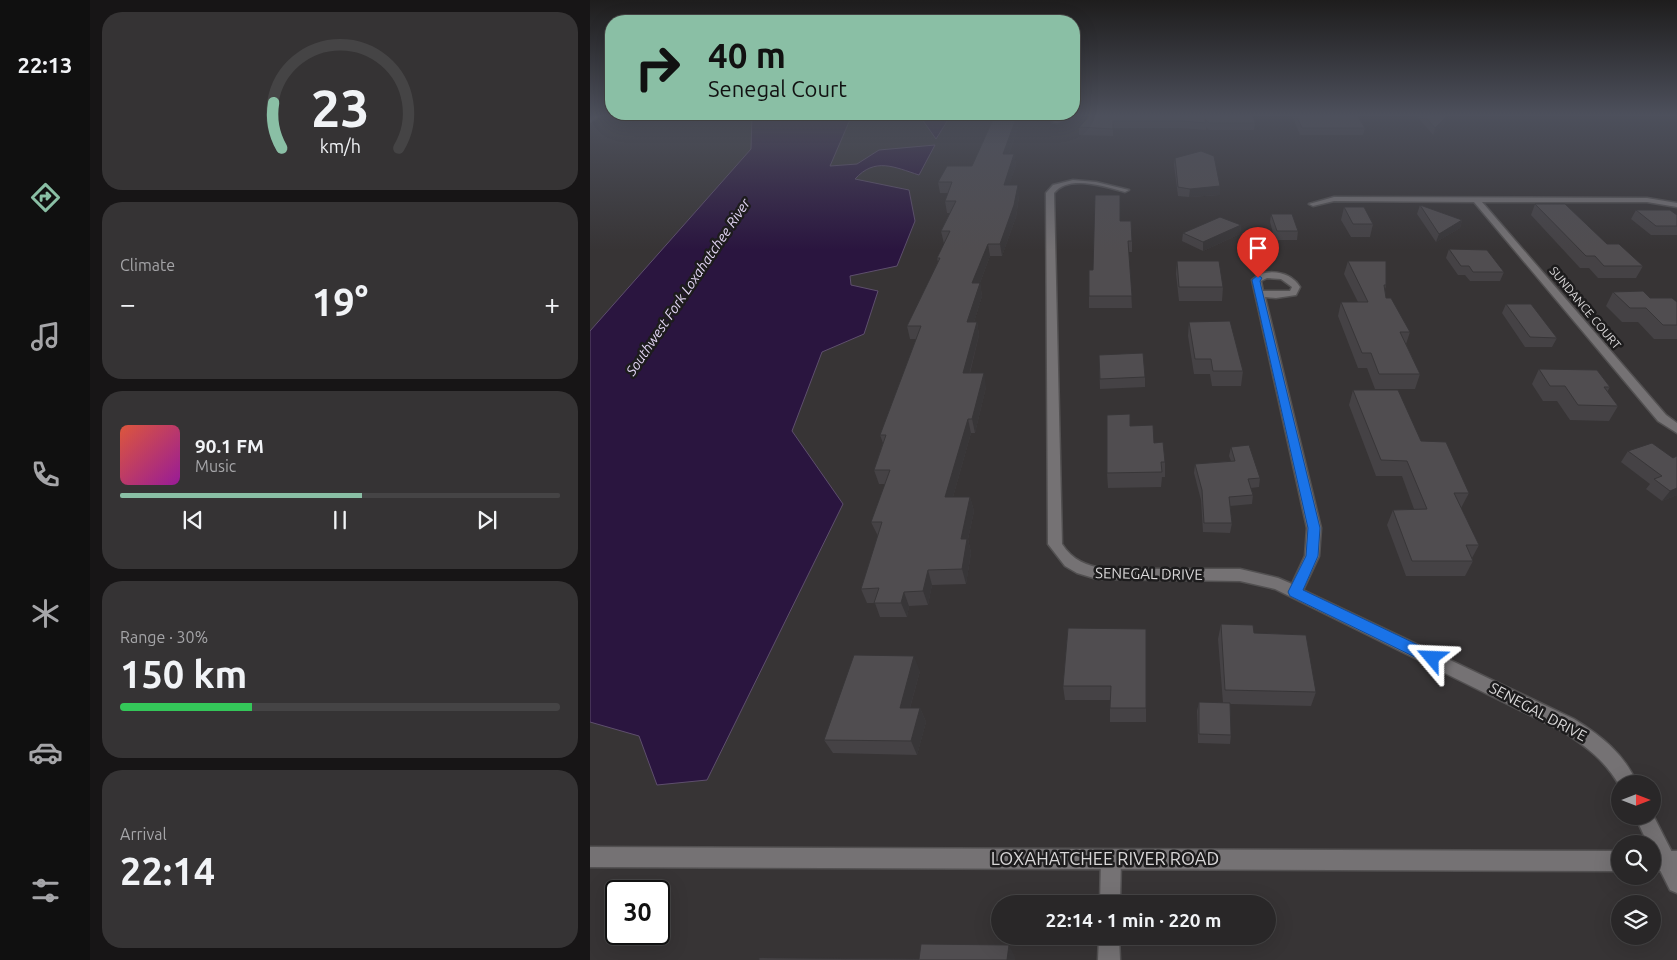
<!DOCTYPE html>
<html lang="en">
<head>
<meta charset="utf-8">
<style>
  :root { --surface:#292728; --page:#353334; --text:#f1f3f6; --muted:#a5a5a8; --line:#454445; --accent:#8abfa5 }
  body { margin:0; font-family:Ubuntu,sans-serif; background:var(--page); color:var(--text); height:100vh; display:flex; flex-direction:column; font-size:19px; white-space:nowrap }
  * { box-sizing:border-box; margin:0 }
  p { font-size:16px; color:var(--muted) }
  .icon { flex:none; width:28px; height:28px; fill:none; stroke:currentColor; stroke-width:2; stroke-linecap:round; stroke-linejoin:round }
  .map { position:relative; flex:1; overflow:hidden }
  .panel { display:flex; flex-direction:column; gap:12px; padding:12px; background:#171516; width:500px }
  .panel>* { flex:none }
  .top-card { position:absolute; left:15px; top:15px; width:475px; height:105px; border-radius:20px; box-shadow:0 5px 20px #0002,0 0 0 1px var(--line); background:#8abfa5; color:#111; overflow:hidden }
  .needle { width:32px; rotate:90deg }
  .controls { position:absolute; left:1021px; top:775px; display:grid; gap:10px }
  .controls a { display:grid; place-items:center; width:50px; height:50px; border-radius:50%; background:var(--surface); box-shadow:0 5px 20px #0002,0 0 0 1px var(--line); font-size:25px }
  .speed { position:absolute; left:15px; top:880px; display:flex; gap:10px; font-size:25px; font-weight:700; text-align:center }
  .speed>* { display:grid; place-content:center; width:65px; height:65px; border-radius:50%; background:var(--surface); box-shadow:0 5px 20px #0002,0 0 0 1px var(--line); line-height:1 }
  .speed .limit { border:2px solid #111; border-radius:8px; background:#fff; color:#111 }
  .pin { position:absolute; display:grid; place-items:center; width:42px; height:42px; color:#fff; margin:-51px -21px; border-radius:50% 50% 50% 0; rotate:-45deg; box-shadow:0 0 5px #0007 }
  .pin .icon { rotate:45deg }
  .me { position:absolute; width:55px; margin:-28px; rotate:296deg; stroke-linejoin:round; filter:drop-shadow(0 0 4px #0008) }
  .turn { display:flex; align-items:center; gap:18px; height:105px; padding:0 20px; font-size:22px }
  .turn .icon { width:65px; height:65px; stroke-width:2.5 }
  .turn b { display:block; font-size:35px; line-height:42px }
  .big { font-size:38px; font-weight:700; line-height:1.1 }
  .panel .card { flex:1; display:flex; flex-direction:column; justify-content:center; gap:8px; min-width:0; padding:0 18px; border-radius:20px; background:var(--page) }
  .panel .dial { align-items:center; gap:0 }
  .dial svg { height:130px; overflow:visible; fill:none; stroke:var(--line); stroke-width:7; stroke-linecap:round; text-anchor:middle }
  .dial text { fill:var(--text); stroke:none }
  .song { display:flex; align-items:center; gap:15px }
  .cover { width:60px; height:60px; border-radius:8px; background:linear-gradient(135deg,hsl(10 70% 55%),hsl(300 70% 35%)) }
  .played { height:5px; border-radius:2px; background:linear-gradient(90deg,var(--accent) 55%,var(--line) 55%) }
  .keys { display:flex; justify-content:space-around; direction:ltr }
  .heat { display:flex; justify-content:space-between; align-items:center; font-size:28px; direction:ltr }
  .charge { height:8px; border-radius:4px; background:linear-gradient(90deg,#34c759 30%,var(--line) 0) }
  .trip { position:absolute; left:401px; top:895px; width:285px; height:50px; border-radius:25px; background:var(--surface); box-shadow:0 5px 20px #0002,0 0 0 1px var(--line); font-weight:700; line-height:50px; text-align:center }
  main { display:flex; flex:1; min-height:0 }
  .tabs { display:flex; flex-direction:column; width:90px; justify-content:space-around; align-items:center; background:#101010; color:var(--muted) }
  .tabs .icon { width:35px; height:35px }
  .tabs .on { color:var(--accent) }
  .tabs b { font-size:22px; color:var(--text) }
  .map>svg:first-child { display:block }
</style>
</head>
<body>
<main>
<nav class="tabs">
<b>22:13</b>
<svg class="icon on" aria-label="directions" viewBox="0 0 24 24"><path d="M12 3l9 9-9 9-9-9zM9 14v-3h6M13 9l2 2-2 2"/></svg>
<svg class="icon" aria-label="music" viewBox="0 0 24 24"><path d="M9 18V5l10-2v13"/><circle cx="6" cy="18" r="3"/><circle cx="16" cy="16" r="3"/></svg>
<svg class="icon" aria-label="phone" viewBox="0 0 24 24"><path d="M5 4h4l2 5-3 2q2 4 5 5l2-3 5 2v4C11 20 4 13 5 4z"/></svg>
<svg class="icon" aria-label="climate" viewBox="0 0 24 24"><path d="M12 3v18M4 7l16 10M4 17L20 7"/></svg>
<svg class="icon" aria-label="car" viewBox="0 0 24 24"><path d="M5 17H2v-5l4-1 3-4h7l3 4 3 1v5h-3M9 17h6M6 11h13"/><circle cx="7" cy="17" r="2"/><circle cx="17" cy="17" r="2"/></svg>
<svg class="icon" aria-label="filters" viewBox="0 0 24 24"><path d="M4 7h16M4 17h16"/><circle cx="9" cy="7" r="2"/><circle cx="15" cy="17" r="2"/></svg>
</nav>
<section class="panel">
<div class="card dial"><svg viewBox="0 0 100 80">
<path d="M14 69A42 42 0 1 1 86 69"/>
<path d="M14 69A42 42 0 0 1 9 41" stroke="#8abfa5"/>
<text x="50" y="56" font-size="32" font-weight="700">23</text>
<text x="50" y="72" font-size="11">km/h</text>
</svg></div>
<div class="card"><p>Climate</p>
<div class="heat"><a>−</a><b class="big">19°</b><a>+</a></div>
</div>
<div class="card">
<div class="song"><i class="cover"></i><div><b>90.1 FM</b><p>Music</p></div></div>
<div class="played"></div>
<div class="keys"><svg class="icon" aria-label="previous" viewBox="0 0 24 24"><path d="M18 5L8 12l10 7zM5 5v14"/></svg><svg class="icon" aria-label="pause" viewBox="0 0 24 24"><path d="M8 5v14M16 5v14"/></svg><svg class="icon" aria-label="next" viewBox="0 0 24 24"><path d="M6 5l10 7-10 7zM19 5v14"/></svg></div>
</div>
<div class="card"><p>Range · 30%</p><b class="big">150 km</b><div class="charge"></div></div>
<div class="card"><p>Arrival</p><b class="big">22:14</b></div>
</section>
<div class="map">
<svg width="1087" height="960" viewBox="0 0 1087 960">
  <rect width="100%" height="100%" fill="#373435"/>
  <path fill="#2a153f" stroke="#5e4f6d" d="M162,115H262L240,166L267,164L289,150L345,145L329,175C304,167 285,157 265,179L319,190L325,221L307,266L260,276L261,285L288,291L274,334L232,352L202,431L253,504L117,780L67,785L49,736L0,722V331L161,149Z
    M329,115H361L346,139Z"/>
  <g fill="none" stroke-linecap="round" stroke-linejoin="round">
    <g stroke="#525051" stroke-width="3">
      <path id="minor" d="M4,115H11L0,122V117Z
        M476,115H484L467,123L462,122Z
        M483,180L506,182L539,190L535,192C515,187 479,174 464,193L472,544C482,560 497,566 515,569H650L688,578L702,584L715,556L717,528L662,280C675,267 701,271 710,287L706,295L686,298L675,297L731,528L729,556L713,590L984,719C1010,735 1035,754 1047,784H1030V787C1017,762 996,746 972,731L685,589L650,581L507,579L487,573L475,566L458,544L456,193L463,185ZM677,278L691,279L702,287L700,291H673L671,281Z
        M744,197L1057,198L1087,203V207L1057,202H892L1076,415L1087,423V433L1068,421L884,202L744,201L723,206L719,204Z
        M1062,813L1087,862V893L1080,890L1062,854V844H1058L1045,816H1062Z
        M521,850L528,853L531,860L530,904H510L511,860L514,853Z
        M509,936H529L530,960H508Z"/>
    </g>
    <g stroke="#525051" stroke-width="3">
      <path id="tertiary" d="M0,847L1030,851V871L0,867Z
        M1062,851H1087V871H1062Z"/>
    </g>
    <use href="#minor" fill="#757274" fill-rule="evenodd"/>
    <use href="#tertiary" fill="#757274" fill-rule="evenodd"/>
  </g>
  <path fill="#454245" d="M392,115H427L428,127L419,154H424L426,165L419,185L429,196L426,217L412,256H400L390,283L392,296L384,322H387L389,335L380,373L396,387L385,433H381L363,497H380L384,511L378,539L381,553L376,584L342,585L338,605L319,606L317,617H290L285,603H277L271,589L288,536L281,522L295,484H289L284,470L293,443L290,435L326,339H320L317,326L348,262L347,258L354,244L351,231L360,213H357L355,201L358,193H350L348,182L382,166L401,123L394,124Z
    M501,115H663L665,123L664,130H619L616,127V130L591,128H523V136L489,135V127Z
    M702,115H767L775,128L773,135H710Z
    M826,115H863L843,135Z
    M585,158L630,186V195L599,197L588,196L584,165Z
    M945,204L1017,244L1053,266L1046,278H1008L999,268H990L941,215Z
    M830,205L872,220L870,228L846,242L827,214Z
    M754,207L783,224L780,237H761L751,220Z
    M1046,210L1087,215V235H1061L1041,219Z
    M681,214L708,231L707,240H685L680,222Z
    M530,221L542,241V252H539L542,308H499V296L503,270Z
    M651,225L650,234L613,251L592,241L593,233Z
    M859,249L914,272L910,281H880L875,275H868L856,258Z
    M587,261L633,287L632,301H589L586,274Z
    M758,261L796,285L795,290L796,298L820,332L816,344L830,374L825,389H785L777,368H768L748,316L751,302H768L754,274Z
    M1023,292L1087,302V339H1064L1048,322H1032L1016,306Z
    M916,304L967,338L962,347H935L912,313Z
    M599,322L653,371L651,386H622L620,374H604L598,336Z
    M509,355L555,377V387L510,389Z
    M949,369L1020,387L1017,392L1028,406L1019,421L980,420L967,401H953L942,384Z
    M763,390L831,441L879,493L871,508L889,545L882,558L883,561L875,576H816L797,525L803,510L824,509L812,476H786L759,405Z
    M540,426L564,443L575,462V477H572L571,487L518,488L517,473Z
    M641,447L670,478L669,487L661,488L663,495L662,504L640,506L642,523L640,533L613,532L611,500L604,473L605,464L641,461L639,456Z
    M1038,451L1083,458L1087,456V495L1072,501L1056,489L1060,484L1031,462Z
    M631,624L664,633L726,692L721,706L640,704L641,735L640,744L608,743L607,711L609,702L633,703L628,639Z
    M478,628L556,708V722H520V700H475L473,686Z
    M330,671L320,708H330L336,722L327,755L243,753L234,740Z"/>
  <path fill="#383638" d="M393,115H406L407,123L394,124Z
    M858,115H863L843,135L845,128Z
    M427,116L428,127L415,165L413,154Z
    M424,154L426,165L415,197L414,185Z
    M428,185L429,196L426,217L412,256L410,244Z
    M630,186V195L599,197L600,189Z
    M872,220L870,228L846,242L849,234Z
    M651,225L650,234L613,251V242Z
    M398,244L400,256L385,296L382,283Z
    M390,283L392,296L380,335L377,322Z
    M387,322L389,335L376,387L373,373Z
    M394,373L396,387L385,433L382,419Z
    M378,419L381,433L359,511L355,497Z
    M1087,488V495L1072,501L1080,491Z
    M380,497L384,511L378,539L381,553L376,584L372,569L371,539Z
    M338,570L342,585L338,605L333,591Z
    M314,592L319,606L317,617L311,603Z
    M324,656L330,671L316,722L310,708Z
    M330,708L336,722L327,755L321,741Z
    M419,945L425,957V960H417Z"/>
  <path fill="#504d50" stroke="#383638" d="M405,115H427V116L413,154H424L414,185H428L424,205L410,244H398L382,283H390L377,322H387L373,373H394L382,419H378L355,497H380L371,539H377L372,569L338,570L333,591L314,592L311,603H284L289,588L271,589L292,522H281L300,470H284L296,435H290L331,326H317L350,258H347L360,231H351L366,201H355L362,182H348L357,166H382Z
    M501,115H663L665,123H619L615,119L616,123L592,121H523V129L489,127Z
    M706,115H767L775,128H712Z
    M834,115H858L845,128Z
    M611,151L624,156L630,186L600,189L588,187L585,158Z
    M505,195H530V221H541L542,241H538L542,296H499V270H503Z
    M945,204H975L1017,244H1029L1053,266H1014L1005,256H996Z
    M830,205L872,220L849,234Z
    M754,207H774L783,224H763Z
    M1046,210H1080L1087,215V226H1066Z
    M681,214H702L708,231H687Z
    M630,217L651,225L613,242L593,233Z
    M859,249L897,250L914,272H883L879,266H871Z
    M587,261H629L633,287H589Z
    M758,261H796V285H794L796,298H801L820,332H810L830,374H789L781,353H772L751,302H778Z
    M1053,291L1060,298H1082L1087,302V325H1073L1056,308H1040L1023,292Z
    M916,304H941L967,338L940,337Z
    M640,321L653,371H623L621,359H605L599,322Z
    M553,353L555,377L510,379L509,355Z
    M949,369L1007,370L1020,387H1014L1028,406L988,405L975,386H960Z
    M763,390H808L831,441L856,442L879,493H864L889,545H876L883,561H822L803,510L837,509L817,461L791,460Z
    M540,414V426L563,425L564,443L573,442L575,462H571L572,472L517,473V415Z
    M1062,443L1083,458L1087,456V488L1080,491L1064,479L1072,476L1038,451Z
    M659,445L670,478L658,479L663,495L639,497L642,523H614L612,490L605,464L645,461L641,447Z
    M631,624L663,625L664,633L716,635L726,692L635,690Z
    M478,628L556,629V708H520L521,686H473Z
    M264,655L324,656L310,708H330L321,741L234,740Z
    M609,702L640,703L641,735L609,734Z
    M331,944L419,945L417,960H169V958L329,959Z"/>
  <linearGradient id="sky" x2="0" y2="1"><stop stop-color="#1e1d1d"/><stop offset="0.46" stop-color="#4d505c"/><stop offset="1" stop-color="#4d505c" stop-opacity="0"/></linearGradient>
  <rect width="1087" height="250" fill="url(#sky)"/>
  <path fill="#1a73e8" stroke="#114b97" d="M668,275L672,278L670,281L671,286L730,528L728,556L713,590L847,654L849,658L847,663L842,665L837,663L700,596L698,592L716,556L718,528L662,280Z"/>
  <g text-anchor="middle" stroke-width="5" stroke-linejoin="round" paint-order="stroke">
    <g font-size="12" fill="#d9d7d8" stroke="#1d1c1d">
      <text transform="translate(995 308) rotate(50)" y="4">SUNDANCE COURT</text>
    </g>
    <g font-size="14" font-style="italic" fill="#e2d5f4" stroke="#1d1c1d">
      <text transform="translate(98 287) rotate(-56)" y="5">Southwest Fork Loxahatchee River</text>
    </g>
    <g font-size="15" fill="#d9d7d8" stroke="#1d1c1d">
      <text transform="translate(559 574) rotate(1)" y="5">SENEGAL DRIVE</text>
      <text transform="translate(948 712) rotate(28)" y="5">SENEGAL DRIVE</text>
    </g>
    <g font-size="18" fill="#d9d7d8" stroke="#1d1c1d">
      <text x="515" y="865">LOXAHATCHEE RIVER ROAD</text>
    </g>
  </g>
</svg>
<div class="controls">
<a><svg class="needle" viewBox="-14 -14 28 28"><path d="M0-13l5 13h-10z" fill="#e53935"/><path d="M0 13l5-13h-10z" fill="#a5a5a8"/></svg></a>
<a><svg class="icon" aria-label="search" viewBox="0 0 24 24"><circle cx="10" cy="10" r="6"/><path d="M15 15l6 6"/></svg></a>
<a><svg class="icon" aria-label="layers" viewBox="0 0 24 24"><path d="M12 4l9 5-9 5-9-5zM3 14l9 5 9-5"/></svg></a>
</div>
<div class="speed"><div class="limit">30</div></div>
<div class="pin" style="left:668px;top:278px;background:#d93025"><svg class="icon" aria-label="arrive" viewBox="0 0 24 24"><path d="M6 21V4h12l-3 4 3 4H6"/></svg></div>
<svg class="me" style="left:842px;top:658px" viewBox="-20 -20 40 40"><path d="M0-17L14 15 0 8-14 15z" fill="#1a73e8" stroke="#fff" stroke-width="4"/></svg>
<div class="trip">22:14 · 1 min · 220 m</div>
<div class="top-card">
<div class="turn"><svg class="icon" aria-label="right" viewBox="0 0 24 24"><path d="M7 20v-9h11M14 6l5 5-5 5"/></svg><div><b>40 m</b>Senegal Court</div></div>
</div>
</div>
</main>
</body>
</html>
